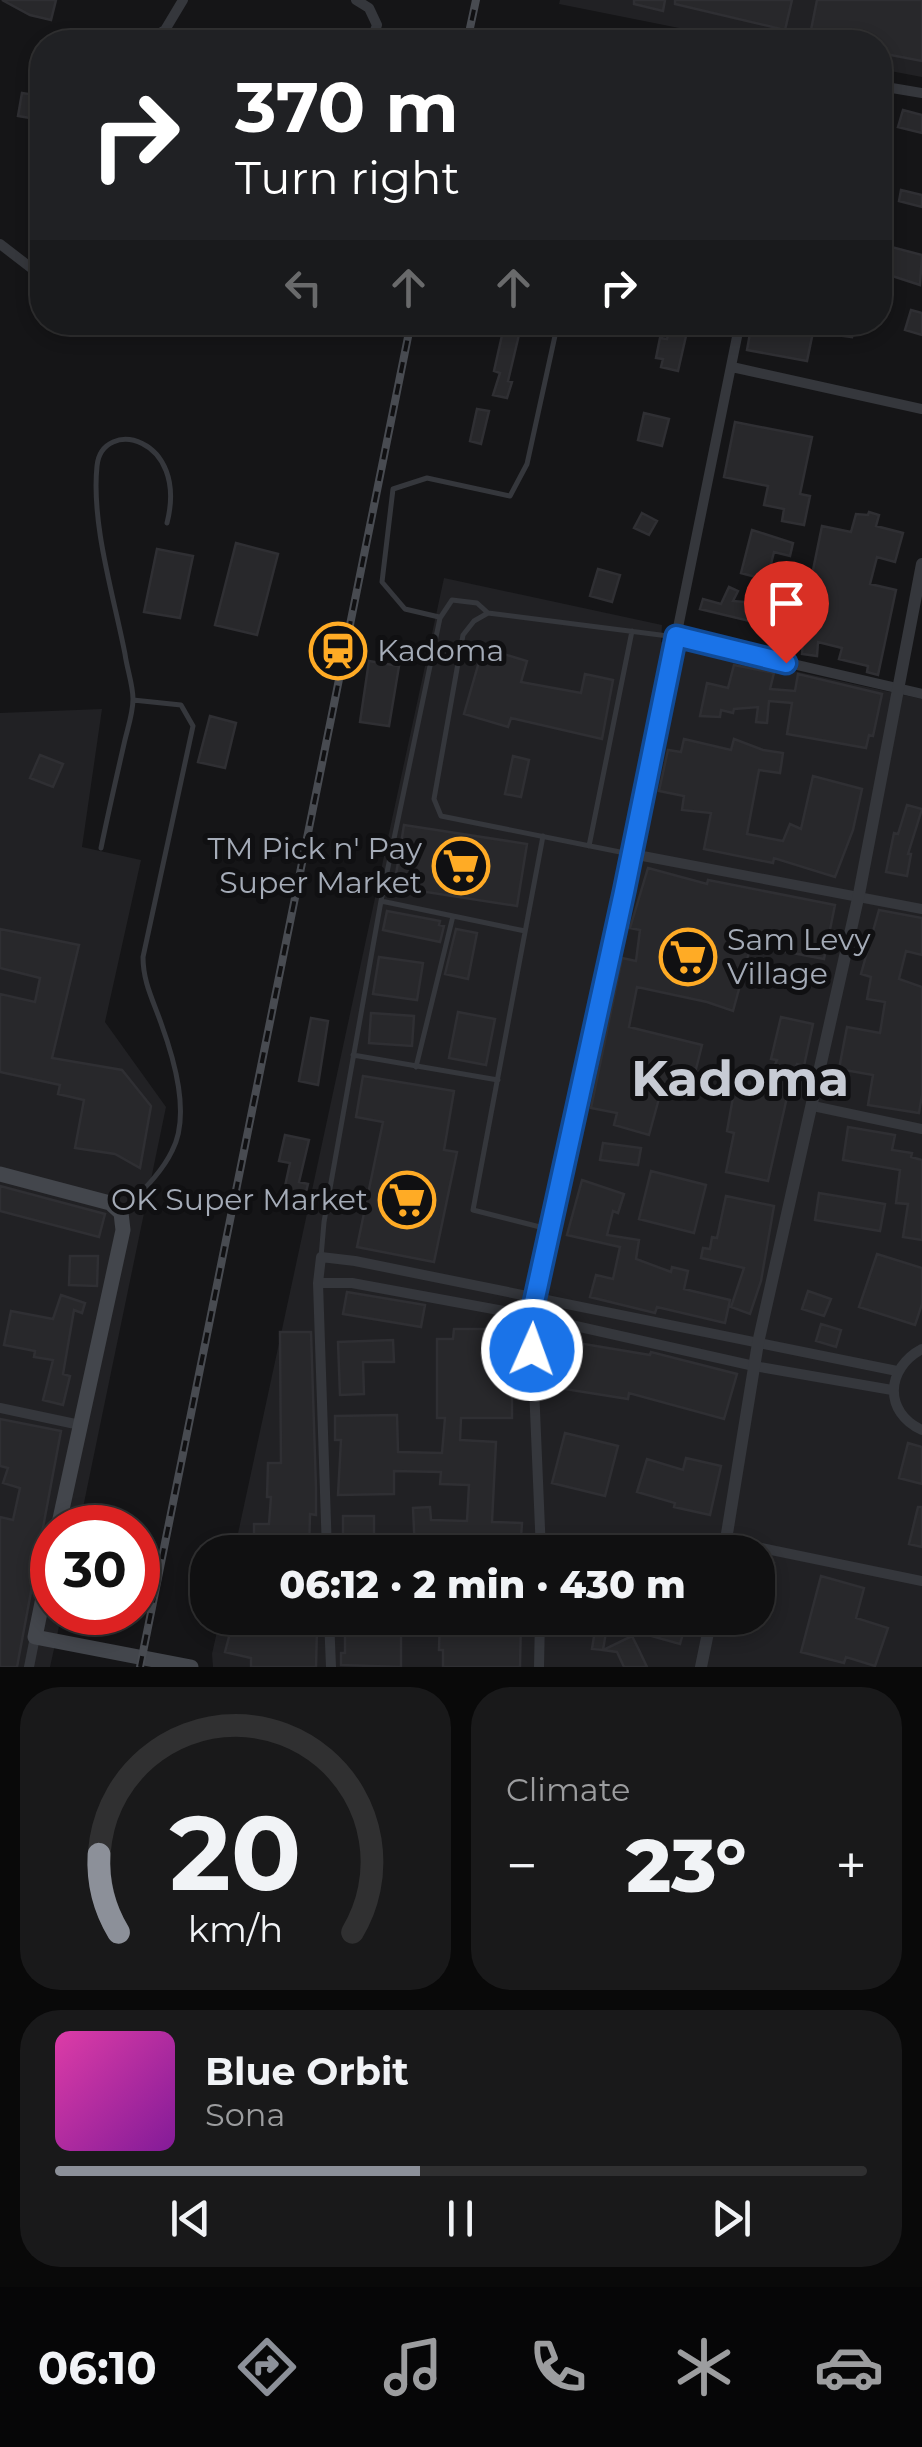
<!DOCTYPE html>
<html lang="en">
<head>
<meta charset="utf-8">
<style>
  :root { --surface:#101011; --page:#19191a; --text:#f1f3f6; --muted:#9c9d9f; --line:#303031; --accent:#8c9099 }
  body { margin:0; font-family:Montserrat,sans-serif; background:var(--page); color:var(--text); height:100vh; display:flex; flex-direction:column; font-size:38px; white-space:nowrap }
  * { box-sizing:border-box; margin:0 }
  p { font-size:32px; color:var(--muted) }
  .icon { flex:none; width:55px; height:55px; fill:none; stroke:currentColor; stroke-width:2; stroke-linecap:round; stroke-linejoin:round }
  .map { position:relative; height:1667px; overflow:hidden }
  .details { display:flex; flex-direction:column; gap:20px; padding:20px; background:#090909; flex:1 }
  .details>* { flex:none }
  .top-card { position:absolute; left:30px; top:30px; width:862px; height:305px; border-radius:40px; box-shadow:0 5px 15px #0003,0 0 0 2px var(--line); background:#202124; color:#fff; overflow:hidden }
  .speed { position:absolute; left:30px; top:1505px; display:flex; gap:20px; font-size:50px; font-weight:700; text-align:center }
  .speed>* { display:grid; place-content:center; width:130px; height:130px; border-radius:50%; background:var(--surface); box-shadow:0 5px 15px #0003,0 0 0 2px var(--line); line-height:1 }
  .speed .limit { border:15px solid #d22; background:#fff; color:#111 }
  .pin { position:absolute; display:grid; place-items:center; width:85px; height:85px; color:#fff; margin:-102px -42px; border-radius:50% 50% 50% 0; rotate:-45deg; box-shadow:0 0 10px #0007 }
  .pin .icon { rotate:45deg }
  .me { position:absolute; width:110px; margin:-55px; rotate:2deg; stroke-linejoin:round; filter:drop-shadow(0 0 8px #0008) }
  .turn { display:flex; align-items:center; gap:35px; height:210px; padding:0 40px; font-size:45px }
  .turn .icon { width:130px; height:130px; stroke-width:2.5 }
  .turn b { display:block; font-size:70px; line-height:85px }
  .lanes { display:flex; align-items:center; height:95px; padding:0 40px; background:#0003; justify-content:center; gap:50px; direction:ltr }
  .lanes .off { opacity:.35 }
  .big { font-size:75px; font-weight:800; line-height:1.1 }
  .details .tile { flex:1; display:flex; flex-direction:column; justify-content:center; gap:15px; min-width:0; padding:0 35px; border-radius:40px; background:var(--page) }
  .details .dial { align-items:center; gap:0 }
  .dial svg { height:260px; overflow:visible; fill:none; stroke:var(--line); stroke-width:7; stroke-linecap:round; text-anchor:middle }
  .dial text { fill:var(--text); stroke:none }
  .song { display:flex; align-items:center; gap:30px }
  .cover { width:120px; height:120px; border-radius:15px; background:linear-gradient(135deg,hsl(320 70% 55%),hsl(290 70% 35%)) }
  .played { height:10px; border-radius:5px; background:linear-gradient(90deg,var(--accent) 45%,var(--line) 45%) }
  .keys { display:flex; justify-content:space-around; direction:ltr }
  .heat { display:flex; justify-content:space-between; align-items:center; font-size:55px; direction:ltr }
  .details .tiles { flex:1; display:grid; gap:20px; grid-template-columns:1fr 1fr }
  .tile:last-child { grid-column:span 2 }
  .trip { position:absolute; left:190px; top:1535px; width:585px; height:100px; border-radius:40px; background:var(--surface); box-shadow:0 5px 15px #0003,0 0 0 2px var(--line); font-weight:800; line-height:100px; text-align:center }
  .tabs { display:flex; height:160px; justify-content:space-around; align-items:center; background:#060607; color:var(--muted) }
  .tabs .icon { width:70px; height:70px }
  .tabs .on { color:var(--accent) }
  .tabs b { font-size:45px; color:var(--text) }
  .map>svg:first-child { display:block }
</style>
</head>
<body>
<div class="map">
<svg width="922" height="1667" viewBox="0 0 922 1667">
  <rect width="100%" height="100%" fill="#151517"/>
  <path fill="#212124" d="M560,0H922V77L880,69V42H749L559,4Z
    M444,578L662,625L661,642L922,699V1667H213L212,1654L220,1618H758V1552H234Z
    M102,709L82,847L141,860L105,1022L166,1107L79,1527L52,1528V1612L62,1613L50,1667H0V713Z"/>
  <path fill="#28282b" stroke="#2f2f33" stroke-width="2.5" d="M2,0H56L51,20L30,15Z
    M634,0H665L663,11L634,4Z
    M675,0H792L785,30L675,4Z
    M817,0H922V61L880,53V42L809,40Z
    M22,93L42,96V120L18,116Z
    M903,110L922,115V133L898,127Z
    M901,190L922,195V207L899,201Z
    M880,244L922,255L920,285L880,272Z
    M911,310L922,313V335L905,330Z
    M505,322H522L508,381L512,382L507,398L493,395L500,373L494,371Z
    M752,322H854L852,337L813,332L807,361L747,350Z
    M669,332L686,336L678,371L661,367L663,359L656,358L660,338L667,339Z
    M477,409L489,411L481,444L470,441Z
    M644,413L669,419L662,446L638,440Z
    M735,422L812,437L800,494L810,496L804,525L782,521L784,509L764,505L768,486L724,477Z
    M869,512L879,515L876,526L903,533L895,562L877,557L870,584L896,590L878,675L867,672L868,666L839,659L842,648L818,642L817,656L802,654L803,640L796,639L804,587L806,588L812,575L822,526L851,532L856,514L868,515Z
    M642,513L657,521L649,535L634,528Z
    M752,530L793,543L790,556L774,552L767,580L741,573Z
    M236,543L278,554L257,635L215,625Z
    M157,549L193,556L180,618L144,612Z
    M598,569L620,575L612,602L590,596Z
    M729,587L738,591L733,601L768,604L766,625L700,609L703,599L721,604Z
    M483,648L527,661L521,682L581,693L585,674L613,680L602,739L511,718L508,727L464,714Z
    M369,661L399,666L389,726L360,722Z
    M734,665L774,673L770,689L795,691L798,674L882,694L873,736L869,735L866,748L787,734L792,703L769,701L767,723L756,722L758,707L734,709L733,713L721,710L720,717L700,716L707,683L728,688Z
    M210,716L236,723L225,768L198,762Z
    M684,739L731,750L734,739L763,750L783,753L780,773L759,770L747,834L783,841L790,824L801,829L813,776L862,789L853,830L835,877L774,858L773,863L704,849L711,813L682,810L684,796L659,791L668,750L681,752Z
    M40,755L63,764L53,787L30,778Z
    M513,756L529,760L521,797L505,794Z
    M907,805L922,809L908,854H911L907,876L886,872L894,833L898,834Z
    M404,825L527,844L517,906L394,887Z
    M648,868L707,884L708,880L835,905L824,959L751,945L733,1011L707,1002L637,987L629,1027L702,1045L696,1069L680,1065L674,1094L661,1091L649,1135L614,1125L617,1113L591,1108L622,958L636,961L640,930L630,928Z
    M879,910L922,918V955L906,951L899,979L922,987V1095L919,1113L868,1105L873,1075L839,1069L847,1027L880,1033L885,1002L867,999L871,977L861,974Z
    M387,911L440,921L439,925L444,926L440,942L383,930Z
    M0,929L79,945L52,1058L122,1070L151,1106L140,1168L115,1154L75,1148L84,1100L58,1094L60,1085L0,1072V994L35,1002L40,978L0,968Z
    M456,929L477,933L468,979L445,974Z
    M379,957L423,963L417,1000L373,994Z
    M458,1012L495,1019L486,1065L449,1058Z
    M371,1013L414,1016L412,1046L369,1043Z
    M781,1017L813,1024L804,1066L797,1064L784,1096L787,1097L768,1181L726,1172L734,1133L727,1131L735,1086L764,1092L777,1060L771,1059Z
    M311,1018L328,1021L318,1085L299,1081Z
    M363,1076L454,1091L444,1150L457,1152L434,1262L357,1247L383,1122L356,1117Z
    M848,1127L895,1135L892,1150L912,1153L911,1157L922,1160V1240L903,1237L908,1204L896,1203L900,1170L843,1160Z
    M285,1135L309,1140L299,1182L308,1184L305,1196L284,1191L290,1163L279,1161Z
    M603,1143L641,1148L638,1165L600,1160Z
    M651,1171L706,1185L694,1233L639,1219Z
    M582,1180L624,1194L618,1213L613,1211L607,1235L639,1240L636,1259L671,1272L672,1267L688,1271L684,1289L730,1300L725,1323L657,1307L655,1313L590,1297L596,1275L613,1279L620,1247L567,1235Z
    M0,1186L105,1214L99,1237L0,1211Z
    M819,1193L885,1204L880,1231L815,1220Z
    M726,1196L774,1206L761,1281L750,1314L731,1307L744,1268L701,1258L703,1248L710,1249L712,1237L717,1238Z
    M877,1254L922,1268V1304L915,1325L859,1307Z
    M70,1256H98L97,1286L69,1285Z
    M808,1291L831,1299L824,1316L802,1309Z
    M347,1292L425,1305L421,1327L343,1314Z
    M61,1295L85,1303L82,1313L74,1310L63,1374L70,1376L63,1405L43,1400L53,1360L34,1357L35,1351L4,1345L11,1311L53,1319Z
    M821,1324L841,1330L836,1347L816,1341Z
    M454,1329H512V1418H461L460,1440L496,1442L492,1522L522,1523L520,1552H415L413,1508L430,1507L431,1520L467,1521L469,1485L440,1484L441,1472L394,1471V1494L338,1495L341,1440H335V1416L397,1415L398,1452L442,1453L445,1418H437V1339H453Z
    M280,1332H311L316,1488V1515L310,1514L309,1552H254V1524H269L271,1497H267L268,1463H281Z
    M554,1339L650,1355L651,1352L737,1374L724,1419L629,1393L628,1399L546,1386Z
    M393,1340L394,1362H363L364,1394L340,1395L338,1342Z
    M0,1419L61,1431L17,1667H0V1517L13,1520L20,1488L3,1483L8,1468L0,1466Z
    M565,1433L618,1446L605,1496L552,1483Z
    M908,1443L922,1447V1484L899,1478Z
    M686,1458L721,1466L710,1515L674,1507L675,1503L637,1492L647,1459L683,1470Z
    M918,1507H922V1547L909,1544Z
    M343,1516H374V1552H343Z
    M758,1559L774,1563L761,1613L758,1612Z
    M821,1576L864,1588L856,1618L888,1628L875,1666L846,1657L844,1663L801,1652Z
    M234,1618H250L248,1626L317,1628L316,1667H251V1658L225,1652Z
    M345,1618H370V1632L401,1633V1667L341,1665V1653H345Z
    M440,1618L521,1619L520,1667H443V1650H439Z
    M656,1618L686,1623L680,1644L651,1636Z
    M595,1630L606,1632L603,1650L592,1649Z
    M632,1636L639,1650L647,1667H624L617,1652L603,1650Z"/>
  <g fill="none" stroke-linecap="round" stroke-linejoin="round">
    <path stroke="#35373c" stroke-width="5" d="M439,617L405,609L382,582L393,489L427,478L510,496L527,464L558,322
      M543,836L473,1210L548,1229
      M589,846L632,631
      M101,848C108,814 116,779 124,744C127,730 133,714 133,699C133,685 127,669 125,654C114,597 91,524 97,466C102,417 189,436 167,523
      M630,854L441,816L434,799L463,635L474,621L488,613L676,637
      M381,901L525,931
      M353,1055L498,1080
      M416,1067L453,916
      M123,1211C140,1193 161,1174 172,1151C191,1115 174,1059 161,1023C153,1000 143,982 143,957L193,726L181,705L133,700
      M321,1257L324,1222L381,901L440,618L452,600L477,603L488,613"/>
    <path stroke="#35373c" stroke-width="10" d="M356,0L369,8L377,25L371,42
      M145,42L165,30L183,0
      M880,86L922,93
      M0,244L39,274L42,281
      M732,367L922,409
      M676,637L922,694
      M632,854L922,909
      M813,1106L922,1129
      M318,1283H352L531,1316L754,1366L892,1390
      M922,1349C886,1368 883,1412 922,1430
      M0,1408L80,1425
      M727,1541L922,1581
      M327,1552L318,1283L321,1257L355,1261L897,1371
      M541,1552L531,1316L632,854L740,322
      M329,1618L331,1667
      M29,1667L35,1637
      M539,1667L540,1618"/>
    <path stroke="#35373c" stroke-width="12" d="M724,1552L758,1343L859,894L922,564
      M701,1667L711,1618"/>
    <path stroke="#43464c" stroke-width="15" d="M0,1174L110,1203L121,1213L123,1230L58,1528
      M52,1554L35,1637L191,1667"/>
    <g stroke="#484b51" stroke-width="8">
      <path id="rail" d="M467,42L476,0
        M140,1667L411,322"/>
    </g>
    <use href="#rail" stroke="#101012" stroke-width="4" stroke-dasharray="11" stroke-linecap="butt"/>
  </g>
  <g fill="none" stroke-linecap="round" stroke-linejoin="round">
    <g stroke="#114b97" stroke-width="25">
      <path id="route" d="M532,1350L531,1316L624,892L676,636L786,663"/>
    </g>
    <use href="#route" stroke="#1a73e8" stroke-width="18"/>
  </g>
  <defs>
    <g id="station-ring" transform="scale(2.875)"><circle r="9.5" fill="#101012" stroke="#ffab25" stroke-width="1.5"/><path d="M-3-6H3Q5-6 5-4V2Q5 4 3 4L4.5 6H3L1.5 4h-3L-3 6H-4.5L-3 4Q-5 4-5 2V-4Q-5-6-3-6ZM-3.5-4v3h7v-3ZM-3.5 1v1.5H-2V1ZM2 1v1.5H3.5V1Z" fill="#ffab25"/></g>
    <g id="supermarket-ring" transform="scale(2.875)"><circle r="9.5" fill="#101012" stroke="#ffab25" stroke-width="1.5"/><path d="M-6-5.5h2.5l.6 2H6L4.5 2H-2.5L-4.4-4H-6ZM-1.5 3.2a1.3 1.3 0 1 0 .1 0ZM3 3.2a1.3 1.3 0 1 0 .1 0Z" fill="#ffab25"/></g>
  </defs>
  <g fill-rule="evenodd">
    <use href="#station-ring" x="338" y="651"/>
    <use href="#supermarket-ring" x="461" y="866"/>
    <use href="#supermarket-ring" x="688" y="957"/>
    <use href="#supermarket-ring" x="407" y="1200"/>
  </g>
  <g text-anchor="middle" stroke-width="10" stroke-linejoin="round" paint-order="stroke">
    <g font-size="30" fill="#a5acb8" stroke="#101012" text-anchor="start">
      <text x="377" y="661">Kadoma</text>
      <text x="422" y="859" text-anchor="end">TM Pick n' Pay<tspan x="422" dy="34">Super Market</tspan></text>
      <text x="727" y="950">Sam Levy<tspan x="727" dy="34">Village</tspan></text>
      <text x="368" y="1210" text-anchor="end">OK Super Market</text>
    </g>
    <g font-size="50" font-weight="bold" fill="#c7cbd4" stroke="#101012">
      <text x="740" y="1096">Kadoma</text>
    </g>
  </g>
</svg>
<div class="speed"><div class="limit">30</div></div>
<div class="pin" style="left:786px;top:663px;background:#d93025"><svg class="icon" aria-label="arrive" viewBox="0 0 24 24"><path d="M6 21V4h12l-3 4 3 4H6"/></svg></div>
<svg class="me" style="left:532px;top:1350px" viewBox="-20 -20 40 40"><circle r="17" fill="#1a73e8" stroke="#fff" stroke-width="3"/><path d="M0-11L8 9 0 5-8 9z" fill="#fff"/></svg>
<div class="trip">06:12 · 2 min · 430 m</div>
<div class="top-card">
<div class="turn"><svg class="icon" aria-label="right" viewBox="0 0 24 24"><path d="M7 20v-9h11M14 6l5 5-5 5"/></svg><div><b>370 m</b>Turn right</div></div>
<div class="lanes"><svg class="icon off" aria-label="left" viewBox="0 0 24 24"><path d="M17 20v-9H6M10 6l-5 5 5 5"/></svg><svg class="icon off" aria-label="ahead" viewBox="0 0 24 24"><path d="M12 20V5M6 11l6-6 6 6"/></svg><svg class="icon off" aria-label="ahead" viewBox="0 0 24 24"><path d="M12 20V5M6 11l6-6 6 6"/></svg><svg class="icon" aria-label="right" viewBox="0 0 24 24"><path d="M7 20v-9h11M14 6l5 5-5 5"/></svg></div>
</div>
</div>
<section class="details">
<div class="tiles">
<div class="tile dial"><svg viewBox="0 0 100 80">
<path d="M14 69A42 42 0 1 1 86 69"/>
<path d="M14 69A42 42 0 0 1 8 45" stroke="#8c9099"/>
<text x="50" y="56" font-size="32" font-weight="700">20</text>
<text x="50" y="72" font-size="11">km/h</text>
</svg></div>
<div class="tile"><p>Climate</p>
<div class="heat"><a>−</a><b class="big">23°</b><a>+</a></div>
</div>
<div class="tile">
<div class="song"><i class="cover"></i><div><b>Blue Orbit</b><p>Sona</p></div></div>
<div class="played"></div>
<div class="keys"><svg class="icon" aria-label="previous" viewBox="0 0 24 24"><path d="M18 5L8 12l10 7zM5 5v14"/></svg><svg class="icon" aria-label="pause" viewBox="0 0 24 24"><path d="M8 5v14M16 5v14"/></svg><svg class="icon" aria-label="next" viewBox="0 0 24 24"><path d="M6 5l10 7-10 7zM19 5v14"/></svg></div>
</div>
</div>
</section>
<nav class="tabs">
<b>06:10</b>
<svg class="icon on" aria-label="directions" viewBox="0 0 24 24"><path d="M12 3l9 9-9 9-9-9zM9 14v-3h6M13 9l2 2-2 2"/></svg>
<svg class="icon" aria-label="music" viewBox="0 0 24 24"><path d="M9 18V5l10-2v13"/><circle cx="6" cy="18" r="3"/><circle cx="16" cy="16" r="3"/></svg>
<svg class="icon" aria-label="phone" viewBox="0 0 24 24"><path d="M5 4h4l2 5-3 2q2 4 5 5l2-3 5 2v4C11 20 4 13 5 4z"/></svg>
<svg class="icon" aria-label="climate" viewBox="0 0 24 24"><path d="M12 3v18M4 7l16 10M4 17L20 7"/></svg>
<svg class="icon" aria-label="car" viewBox="0 0 24 24"><path d="M5 17H2v-5l4-1 3-4h7l3 4 3 1v5h-3M9 17h6M6 11h13"/><circle cx="7" cy="17" r="2"/><circle cx="17" cy="17" r="2"/></svg>
</nav>
</body>
</html>
